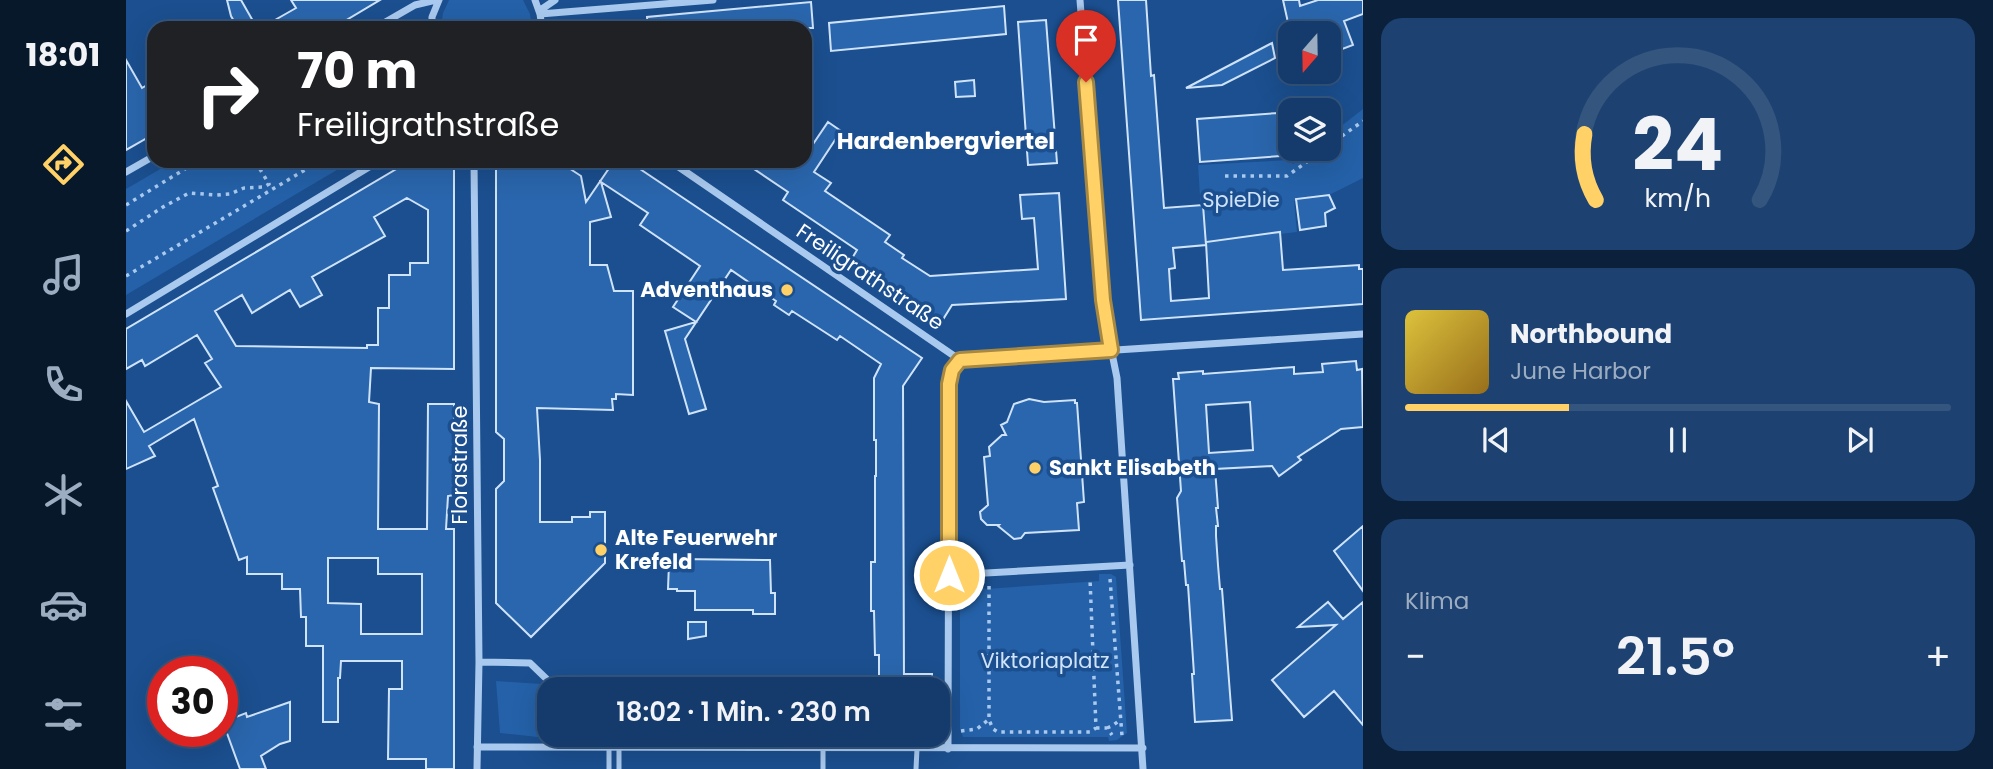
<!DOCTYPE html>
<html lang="de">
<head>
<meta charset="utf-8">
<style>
  :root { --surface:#143b6b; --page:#1d4271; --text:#f1f3f6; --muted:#9dadc1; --line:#33557e; --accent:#ffd166 }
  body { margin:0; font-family:Poppins,sans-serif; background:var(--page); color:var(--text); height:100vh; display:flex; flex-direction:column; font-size:26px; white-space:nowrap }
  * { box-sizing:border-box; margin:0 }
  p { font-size:23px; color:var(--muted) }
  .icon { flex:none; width:38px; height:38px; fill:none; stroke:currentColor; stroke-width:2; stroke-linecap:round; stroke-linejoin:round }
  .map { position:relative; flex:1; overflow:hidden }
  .sheet { display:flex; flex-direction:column; gap:18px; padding:18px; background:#0b203b; width:630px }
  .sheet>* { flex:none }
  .banner { position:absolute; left:21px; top:21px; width:665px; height:147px; border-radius:21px; box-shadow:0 7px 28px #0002,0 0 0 2px var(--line); background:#202124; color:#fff; overflow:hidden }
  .needle { width:46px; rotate:200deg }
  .controls { position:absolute; left:1152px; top:21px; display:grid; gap:14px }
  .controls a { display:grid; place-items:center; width:63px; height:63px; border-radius:14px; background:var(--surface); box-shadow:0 7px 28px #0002,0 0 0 2px var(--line); font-size:35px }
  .speed { position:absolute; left:21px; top:656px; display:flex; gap:14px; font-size:35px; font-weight:700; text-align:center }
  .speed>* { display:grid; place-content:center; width:91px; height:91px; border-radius:50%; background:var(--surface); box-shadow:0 7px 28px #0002,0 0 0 2px var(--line); line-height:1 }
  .speed .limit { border:10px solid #d22; background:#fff; color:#111 }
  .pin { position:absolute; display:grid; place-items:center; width:60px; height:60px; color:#fff; margin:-72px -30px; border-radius:50% 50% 50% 0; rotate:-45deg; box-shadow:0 0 7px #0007 }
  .pin .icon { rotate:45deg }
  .me { position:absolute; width:77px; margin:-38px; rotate:0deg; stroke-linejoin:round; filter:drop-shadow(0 0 5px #0008) }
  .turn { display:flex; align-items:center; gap:24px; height:147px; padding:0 35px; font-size:32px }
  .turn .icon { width:91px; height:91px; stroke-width:2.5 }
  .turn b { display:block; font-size:49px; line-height:60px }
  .big { font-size:52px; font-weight:600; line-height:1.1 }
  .sheet .widget { flex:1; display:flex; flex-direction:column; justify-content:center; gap:10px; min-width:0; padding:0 24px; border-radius:21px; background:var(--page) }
  .sheet .dial { align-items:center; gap:0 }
  .dial svg { height:182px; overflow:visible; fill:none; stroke:var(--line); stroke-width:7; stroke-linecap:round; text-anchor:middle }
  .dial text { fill:var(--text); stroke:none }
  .song { display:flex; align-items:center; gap:21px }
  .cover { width:84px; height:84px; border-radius:10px; background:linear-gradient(135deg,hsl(50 70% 55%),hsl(40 70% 35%)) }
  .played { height:7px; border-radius:4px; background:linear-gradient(90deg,var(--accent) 30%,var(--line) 30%) }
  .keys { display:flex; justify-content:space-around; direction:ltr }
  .heat { display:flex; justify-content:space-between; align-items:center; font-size:38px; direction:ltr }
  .trip { position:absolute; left:411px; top:677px; width:413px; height:70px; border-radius:21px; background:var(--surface); box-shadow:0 7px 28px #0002,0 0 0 2px var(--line); font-weight:600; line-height:70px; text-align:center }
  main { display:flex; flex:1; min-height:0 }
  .tab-bar { display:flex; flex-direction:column; width:126px; justify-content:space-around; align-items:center; background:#08182b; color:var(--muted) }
  .tab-bar .icon { width:49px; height:49px }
  .tab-bar .active { color:var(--accent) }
  .tab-bar b { font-size:32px; color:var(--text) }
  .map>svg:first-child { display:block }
</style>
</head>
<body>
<main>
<nav class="tab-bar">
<b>18:01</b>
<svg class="icon active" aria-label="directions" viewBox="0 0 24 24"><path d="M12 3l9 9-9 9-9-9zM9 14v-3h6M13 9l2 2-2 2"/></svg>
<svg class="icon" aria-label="music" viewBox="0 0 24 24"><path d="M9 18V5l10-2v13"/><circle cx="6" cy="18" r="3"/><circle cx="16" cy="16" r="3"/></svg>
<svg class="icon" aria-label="phone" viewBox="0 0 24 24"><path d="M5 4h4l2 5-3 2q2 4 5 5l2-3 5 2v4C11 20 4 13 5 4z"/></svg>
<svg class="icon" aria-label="climate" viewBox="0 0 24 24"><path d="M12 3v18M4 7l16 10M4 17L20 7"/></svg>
<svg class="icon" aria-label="car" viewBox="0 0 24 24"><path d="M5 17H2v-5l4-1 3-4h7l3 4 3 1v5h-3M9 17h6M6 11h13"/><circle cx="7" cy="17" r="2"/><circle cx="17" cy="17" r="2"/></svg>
<svg class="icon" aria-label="filters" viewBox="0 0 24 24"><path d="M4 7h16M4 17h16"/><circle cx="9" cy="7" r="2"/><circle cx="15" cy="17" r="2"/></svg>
</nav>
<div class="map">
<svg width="1237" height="769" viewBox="0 0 1237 769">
  <rect width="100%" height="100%" fill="#1b4f8f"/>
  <path fill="#2461a8" d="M323,0H397L404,14L406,28H315L317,13Z
    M1237,109V178L1199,197L1168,201L1171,232L1077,243L1072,165L1163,160L1167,164L1189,149H1202V140L1216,130L1214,127Z
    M48,161H226L0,295V189Z
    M973,574H985L990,577L1001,733L991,740L983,741L982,737H837L834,728V588L838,584L854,582L859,589L973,581Z
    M370,681L415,684L423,691L424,735H454L448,741L374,733Z"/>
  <path fill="#2a66ad" stroke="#cfe3fa" stroke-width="2" fill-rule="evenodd" d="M101,0H115L131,28H112L105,16Z
    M165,0H254L207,28H135L170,8Z
    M992,0H1020L1025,76L1028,75L1038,208L1077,205L1080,245L1047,248L1049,268L1043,269L1045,301L1083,298L1080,242L1154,232L1157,270L1233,265V269H1237V304L1015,320Z
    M1157,0H1173L1174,6L1192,0H1237V14L1218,21L1227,45L1211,51L1203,29L1190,33H1175L1173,24L1163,27Z
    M685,2L687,28H522L521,17Z
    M878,6L880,34L705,51L703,23Z
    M920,20L931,163L902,165L892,22Z
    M1146,43L1149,58L1096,85L1060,88Z
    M0,60L16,88L28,81V118L21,122L28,134L0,150Z
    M848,80L849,96L830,97L829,82Z
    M1152,113L1153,127L1168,155L1074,162L1071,119Z
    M702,122L715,131L688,172L705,183L699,191L764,235L759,242L778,255L776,258L804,276L912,269L908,218L896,219L894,195L933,193L940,299L826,305L816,321L725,260L731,250L657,200L662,192L616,161H679V156Z
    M284,161H328V369L245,368L243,402L253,404L252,529H301L302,404H328V495L322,496L320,529H328V769H300V759H262L263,689H276V661H215L214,678H212V722H197V646H180V617H175L174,589H156V574H121V557L113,560L87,488L92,486L68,419L23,446L29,456L0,469V401L18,432L95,387L79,363L86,359L71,335L19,366L16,360L0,369V329ZM281,198L302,210V263H284V275H263V308H252V345H241V348L110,346L89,311L116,295L126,313L164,290L174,307L196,295L186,277L259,236L248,217ZM202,558H252V574H296V634H235V604L202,603Z
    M370,161H432L455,176L460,202L488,161H502L796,358L777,386L778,681H753V655H749L748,611H745V562H749V476H750V440H748V378L755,364L714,336L711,340L666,311L663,315L648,305L650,301L605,270L559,339L580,409L563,414L539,331L570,322L547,307L574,266L514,225L522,213L475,182L485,217L464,222V265H481L488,291H507V395L490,394V399H486L487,410L411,408L414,460V522H446V517H464V512H479V563L405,637L370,603V489L378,481V439L370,432Z
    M1203,195L1209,208L1199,213L1200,226L1174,230L1170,199Z
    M1230,361L1231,370L1236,369L1237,427L1215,429L1172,457L1175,460L1153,476L1146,466L1089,469L1092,508H1090L1092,526H1090V536L1092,565L1094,589H1096L1106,720L1069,722L1066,674H1068L1062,585H1060L1058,561H1056L1051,498L1055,491L1047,379H1053L1052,373L1077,371V374L1168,367V374L1197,372L1196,364ZM1124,402L1127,450L1083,453L1080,405Z
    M903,399L918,402L949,400V403H951L958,502L951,503L953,530L899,533L895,538L888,539L872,526L873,525H861L855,519L854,512L862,505L858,457L864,456L863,447L876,435H880L875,425L881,422L888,404Z
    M1237,526V591L1208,551Z
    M551,559L644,560L645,593H649V614H627V610H569V591H551V589H542L543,563H552Z
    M1202,602L1217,619L1237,602V725L1208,691L1178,717L1146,680L1210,625L1172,627Z
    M562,622H580V636L562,639Z
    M778,674H806V690H778Z
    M164,702V741L154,744L135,756L140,769H114L98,725L103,723L102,720L120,713L121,717Z"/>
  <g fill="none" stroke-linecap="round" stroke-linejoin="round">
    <path stroke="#a9c9ee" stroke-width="3.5" stroke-dasharray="3.5 5" stroke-linecap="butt" d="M1202,146L1237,121
      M1099,176H1161L1199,149
      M0,205L72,161
      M0,231L37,207L63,193L91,195L104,194L118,188L138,187L143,184L129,161
      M0,276L194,161
      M984,579L996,736
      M863,586V720L867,729L872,732H964L970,728L964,579
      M970,728H981L986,735
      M981,728L986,726L994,720
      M835,731L851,729L862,720"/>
    <path stroke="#a9c9ee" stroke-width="5" d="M483,747V769
      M493,748V769
      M697,748V769
      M790,769L791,749"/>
    <path stroke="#a9c9ee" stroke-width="7" d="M409,0L414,14L416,28
      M954,0L978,314L991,378L1017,769
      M413,11L429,0
      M414,14L587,0
      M249,28L289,5L310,0
      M306,28V17L313,0
      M348,161L353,662L351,769
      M544,161L834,360L1237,334
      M0,172L28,156
      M0,314L253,161
      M823,575L1004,565
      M353,662L404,663L432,690
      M480,735L492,747
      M351,747L1017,748
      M822,749L823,384L826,370L834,360"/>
  </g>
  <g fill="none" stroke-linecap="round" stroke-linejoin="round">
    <g stroke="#a68842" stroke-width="18">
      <path id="route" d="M823,575V384L826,370L834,360L985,350L977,300L960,82"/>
    </g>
    <use href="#route" stroke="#ffd166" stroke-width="12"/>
  </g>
  <g fill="#ffd166" stroke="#1b4f8f" stroke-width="2.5">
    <circle cx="661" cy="290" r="7"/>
    <circle cx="909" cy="468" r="7"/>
    <circle cx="475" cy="550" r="7"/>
  </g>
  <g text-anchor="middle" stroke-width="7" stroke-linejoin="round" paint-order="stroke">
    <g font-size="21" fill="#cfe3fa" stroke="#1b4f8f">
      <text x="1115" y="207">SpieDie</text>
      <text x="919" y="668">Viktoriaplatz</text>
    </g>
    <g font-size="21" fill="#fff" stroke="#1b4f8f">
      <text transform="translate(744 277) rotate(34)" y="7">Freiligrathstraße</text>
      <text transform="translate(334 465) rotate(-90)" y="7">Florastraße</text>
    </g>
    <g font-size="21" font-weight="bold" fill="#fff" stroke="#1b4f8f" text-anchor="start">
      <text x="647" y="297" text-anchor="end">Adventhaus</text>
      <text x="923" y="475">Sankt Elisabeth</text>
      <text x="489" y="545">Alte Feuerwehr<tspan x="489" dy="24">Krefeld</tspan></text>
    </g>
    <g font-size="23" font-weight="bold" fill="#fff" stroke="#1b4f8f">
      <text x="820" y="149">Hardenbergviertel</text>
    </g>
  </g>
</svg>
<div class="controls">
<a><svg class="needle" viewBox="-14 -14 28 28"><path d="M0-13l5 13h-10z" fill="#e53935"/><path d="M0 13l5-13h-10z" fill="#9dadc1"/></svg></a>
<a><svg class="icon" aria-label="layers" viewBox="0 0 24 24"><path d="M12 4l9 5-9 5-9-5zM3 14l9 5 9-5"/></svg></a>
</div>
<div class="speed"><div class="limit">30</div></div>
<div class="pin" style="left:960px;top:82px;background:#d93025"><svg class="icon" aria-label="arrive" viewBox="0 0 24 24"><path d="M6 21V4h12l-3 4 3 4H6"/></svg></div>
<svg class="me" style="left:823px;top:575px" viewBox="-20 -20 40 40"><circle r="17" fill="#ffd166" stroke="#fff" stroke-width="3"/><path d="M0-11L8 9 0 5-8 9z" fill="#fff"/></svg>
<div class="trip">18:02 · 1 Min. · 230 m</div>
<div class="banner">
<div class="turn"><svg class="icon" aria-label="right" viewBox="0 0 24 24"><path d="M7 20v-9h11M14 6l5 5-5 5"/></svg><div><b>70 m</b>Freiligrathstraße</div></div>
</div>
</div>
<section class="sheet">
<div class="widget dial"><svg viewBox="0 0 100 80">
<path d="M14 69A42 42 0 1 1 86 69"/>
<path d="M14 69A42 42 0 0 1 9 40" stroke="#ffd166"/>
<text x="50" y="56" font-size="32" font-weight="700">24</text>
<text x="50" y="72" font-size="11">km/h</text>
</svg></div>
<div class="widget">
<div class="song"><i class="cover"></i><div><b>Northbound</b><p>June Harbor</p></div></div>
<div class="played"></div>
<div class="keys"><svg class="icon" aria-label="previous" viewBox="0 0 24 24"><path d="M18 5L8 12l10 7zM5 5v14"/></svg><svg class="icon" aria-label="pause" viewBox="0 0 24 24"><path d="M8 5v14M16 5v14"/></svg><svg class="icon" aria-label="next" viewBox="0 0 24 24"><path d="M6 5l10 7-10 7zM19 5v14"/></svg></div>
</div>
<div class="widget"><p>Klima</p>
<div class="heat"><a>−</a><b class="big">21.5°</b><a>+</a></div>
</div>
</section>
</main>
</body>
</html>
